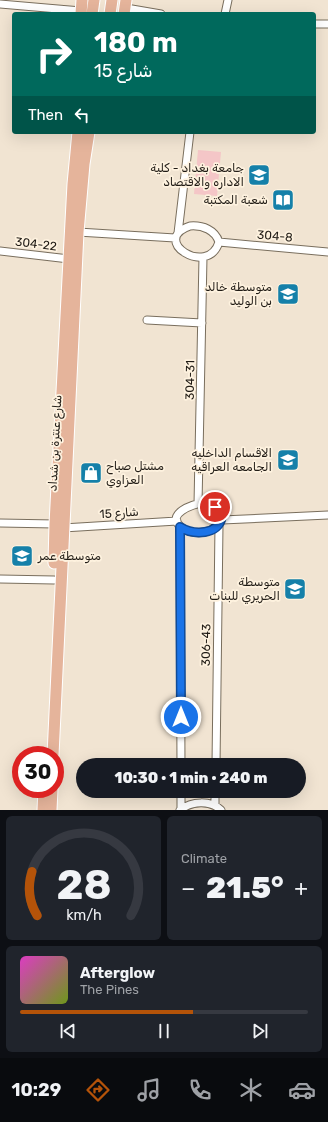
<!DOCTYPE html>
<html lang="en">
<head>
<meta charset="utf-8">
<style>
  :root { --surface:#171b24; --page:#20242c; --text:#f1f3f6; --muted:#9ea1a6; --line:#363941; --accent:#b45309 }
  body { margin:0; font-family:Rubik,"Noto Naskh Arabic",sans-serif; background:var(--page); color:var(--text); height:100vh; display:flex; flex-direction:column; font-size:15px; white-space:nowrap }
  * { box-sizing:border-box; margin:0 }
  p { font-size:13px; color:var(--muted) }
  .icon { flex:none; width:22px; height:22px; fill:none; stroke:currentColor; stroke-width:2; stroke-linecap:round; stroke-linejoin:round }
  .map { position:relative; height:810px; overflow:hidden }
  .drawer { display:flex; flex-direction:column; gap:6px; padding:6px; background:#0d0f14; flex:1 }
  .drawer>* { flex:none }
  .guide { position:absolute; left:12px; top:12px; width:304px; height:122px; border-radius:4px; box-shadow:0 4px 16px #0002; background:#00695c; color:#fff; overflow:hidden }
  .speed { position:absolute; left:12px; top:746px; display:flex; gap:8px; font-size:20px; font-weight:700; text-align:center }
  .speed>* { display:grid; place-content:center; width:52px; height:52px; border-radius:50%; background:var(--surface); box-shadow:0 4px 16px #0002; line-height:1 }
  .speed .limit { border:6px solid #d22; background:#fff; color:#111 }
  .pin { position:absolute; display:grid; place-items:center; width:34px; height:34px; color:#fff; margin:-17px; border:2px solid #fff; border-radius:50%; box-shadow:0 1px 4px #0007 }
  .me { position:absolute; width:44px; margin:-22px; rotate:0deg; stroke-linejoin:round; filter:drop-shadow(0 0 3px #0008) }
  .turn { display:flex; align-items:center; gap:14px; height:84px; padding:0 16px; font-size:18px }
  .turn .icon { width:52px; height:52px; stroke-width:2.5 }
  .turn b { display:block; font-size:28px; line-height:34px }
  .then { display:flex; align-items:center; height:38px; padding:0 16px; background:#0003; gap:8px; font-size:15px }
  .big { font-size:30px; font-weight:800; line-height:1.1 }
  .drawer .tile { flex:1; display:flex; flex-direction:column; justify-content:center; gap:6px; min-width:0; padding:0 14px; border-radius:6px; background:var(--page) }
  .drawer .dial { align-items:center; gap:0 }
  .dial svg { height:104px; overflow:visible; fill:none; stroke:var(--line); stroke-width:7; stroke-linecap:round; text-anchor:middle }
  .dial text { fill:var(--text); stroke:none }
  .song { display:flex; align-items:center; gap:12px }
  .cover { width:48px; height:48px; border-radius:6px; background:linear-gradient(135deg,hsl(310 70% 55%),hsl(80 70% 35%)) }
  .played { height:4px; border-radius:2px; background:linear-gradient(90deg,var(--accent) 60%,var(--line) 60%) }
  .keys { display:flex; justify-content:space-around; direction:ltr }
  .heat { display:flex; justify-content:space-between; align-items:center; font-size:22px; direction:ltr }
  .drawer .tiles { flex:1; display:grid; gap:6px; grid-template-columns:1fr 1fr }
  .tile:last-child { grid-column:span 2 }
  .trip { position:absolute; left:76px; top:758px; width:230px; height:40px; border-radius:20px; background:var(--surface); box-shadow:0 4px 16px #0002; font-weight:800; line-height:40px; text-align:center }
  .dock { display:flex; height:64px; justify-content:space-around; align-items:center; background:#090b0e; color:var(--muted) }
  .dock .icon { width:28px; height:28px }
  .dock .on { color:var(--accent) }
  .dock b { font-size:18px; color:var(--text) }
  .map>svg:first-child { display:block }
</style>
</head>
<body>
<div class="map">
<svg width="328" height="810" viewBox="0 0 328 810">
  <rect width="100%" height="100%" fill="#f1e4d2"/>
  <path fill="#f4c6c7" d="M198,150L221,152L217,196L194,194Z"/>
  <g fill="none" stroke-linecap="round" stroke-linejoin="round">
    <g stroke="#796e5d" stroke-width="9">
      <path id="street" d="M0,4L81,11
        M126,8L161,14
        M225,14L228,0
        M314,24H328
        M190,226C203,225 215,230 219,242C208,278 149,240 190,226Z
        M78,232L175,238
        M178,233L190,132
        M219,242L328,252
        M0,251L69,259
        M147,320L202,323
        M202,503C211,505 219,507 222,516C219,534 193,537 181,527C165,514 193,504 202,503Z
        M198,504L203,257
        M222,520L328,515
        M0,523L55,524
        M180,527L181,765
        M63,528L177,521
        M0,579L54,580
        M216,765L219,525
        M181,791V809
        M215,805V791
        M180,810C192,801 210,800 221,810"/>
    </g>
    <g stroke="#fff" stroke-width="13">
      <path id="primary" d="M81,14L82,0
        M92,14L94,0
        M110,14L112,0
        M124,14L126,0
        M54,563L55,524L73,184L78,132
        M53,755L78,232L84,164L89,132
        M43,810L44,789
        M51,810L52,789"/>
    </g>
    <use href="#street" stroke="#fff" stroke-width="7"/>
    <use href="#primary" stroke="#e5b49b" stroke-width="11"/>
  </g>
  <g fill="none" stroke-linecap="round" stroke-linejoin="round">
    <g stroke="#114b97" stroke-width="10">
      <path id="route" d="M181,717L180,527C193,535 219,536 222,516L221,512L215,507"/>
    </g>
    <use href="#route" stroke="#1a73e8" stroke-width="7"/>
  </g>
  <defs>
    <g id="university-square" transform="scale(1.15)"><rect x="-9" y="-9" width="18" height="18" rx="4" fill="#1580a9" stroke="#fef2df"/><path d="M0-5L7-2L0 1L-7-2ZM-4 1L0 2.5L4 1V4Q0 6-4 4Z" fill="#fff"/></g>
    <g id="library-square" transform="scale(1.15)"><rect x="-9" y="-9" width="18" height="18" rx="4" fill="#1580a9" stroke="#fef2df"/><path d="M-6-4Q-3-5.5-.7-3.5V5Q-3 3-6 4ZM6-4Q3-5.5 .7-3.5V5Q3 3 6 4Z" fill="#fff"/></g>
    <g id="school-square" transform="scale(1.15)"><rect x="-9" y="-9" width="18" height="18" rx="4" fill="#1580a9" stroke="#fef2df"/><path d="M0-5L7-2L0 1L-7-2ZM-4 1L0 2.5L4 1V4Q0 6-4 4Z" fill="#fff"/></g>
    <g id="shop-square" transform="scale(1.15)"><rect x="-9" y="-9" width="18" height="18" rx="4" fill="#1580a9" stroke="#fef2df"/><path d="M-5-2.5h2.3a2.7 3.5 0 0 1 5.4 0H5L5.5 6h-11ZM-1.5-2.5h3a1.5 2.3 0 0 0-3 0Z" fill="#fff"/></g>
  </defs>
  <g fill-rule="evenodd">
    <use href="#university-square" x="259" y="175"/>
    <use href="#library-square" x="283" y="200"/>
    <use href="#school-square" x="288" y="294"/>
    <use href="#school-square" x="288" y="460"/>
    <use href="#shop-square" x="91" y="473"/>
    <use href="#school-square" x="22" y="556"/>
    <use href="#school-square" x="295" y="589"/>
  </g>
  <g text-anchor="middle" stroke-width="3.5" stroke-linejoin="round" paint-order="stroke">
    <g font-size="12" fill="#201b15" stroke="#fef2df" text-anchor="end">
      <text x="244" y="172">جامعة بغداد - كلية<tspan x="244" dy="14">الاداره والاقتصاد</tspan></text>
      <text x="268" y="204">شعبة المكتبة</text>
      <text x="272" y="291">متوسطة خالد<tspan x="272" dy="14">بن الوليد</tspan></text>
      <text x="272" y="457">الاقسام الداخليه<tspan x="272" dy="14">الجامعه العراقيه</tspan></text>
      <text x="106" y="470" text-anchor="start">مشتل صباح<tspan x="106" dy="14">العزاوي</tspan></text>
      <text x="38" y="560" text-anchor="start">متوسطة عمر</text>
      <text x="280" y="586">متوسطة<tspan x="280" dy="14">الحريري للبنات</tspan></text>
    </g>
    <g font-size="12" fill="#201b15" stroke="#fef2df">
      <text transform="translate(275 236) rotate(5)" y="4">304-8</text>
      <text transform="translate(36 244) rotate(7)" y="4">304-22</text>
      <text transform="translate(190 380) rotate(-89)" y="4">304-31</text>
      <text transform="translate(55 443) rotate(-87)" y="4">شارع عنترة بن شداد</text>
      <text transform="translate(119 513) rotate(-4)" y="4">شارع 15</text>
      <text transform="translate(206 645) rotate(-89)" y="4">306-43</text>
    </g>
  </g>
</svg>
<div class="speed"><div class="limit">30</div></div>
<div class="pin" style="left:215px;top:507px;background:#d93025"><svg class="icon" aria-label="arrive" viewBox="0 0 24 24"><path d="M6 21V4h12l-3 4 3 4H6"/></svg></div>
<svg class="me" style="left:181px;top:717px" viewBox="-20 -20 40 40"><circle r="17" fill="#1a73e8" stroke="#fff" stroke-width="3"/><path d="M0-11L8 9 0 5-8 9z" fill="#fff"/></svg>
<div class="trip">10:30 · 1 min · 240 m</div>
<div class="guide">
<div class="turn"><svg class="icon" aria-label="right" viewBox="0 0 24 24"><path d="M7 20v-9h11M14 6l5 5-5 5"/></svg><div><b>180 m</b>شارع 15</div></div>
<div class="then">Then<svg class="icon" aria-label="left" viewBox="0 0 24 24"><path d="M17 20v-9H6M10 6l-5 5 5 5"/></svg></div>
</div>
</div>
<section class="drawer">
<div class="tiles">
<div class="tile dial"><svg viewBox="0 0 100 80">
<path d="M14 69A42 42 0 1 1 86 69"/>
<path d="M14 69A42 42 0 0 1 10 35" stroke="#b45309"/>
<text x="50" y="56" font-size="32" font-weight="700">28</text>
<text x="50" y="72" font-size="11">km/h</text>
</svg></div>
<div class="tile"><p>Climate</p>
<div class="heat"><a>−</a><b class="big">21.5°</b><a>+</a></div>
</div>
<div class="tile">
<div class="song"><i class="cover"></i><div><b>Afterglow</b><p>The Pines</p></div></div>
<div class="played"></div>
<div class="keys"><svg class="icon" aria-label="previous" viewBox="0 0 24 24"><path d="M18 5L8 12l10 7zM5 5v14"/></svg><svg class="icon" aria-label="pause" viewBox="0 0 24 24"><path d="M8 5v14M16 5v14"/></svg><svg class="icon" aria-label="next" viewBox="0 0 24 24"><path d="M6 5l10 7-10 7zM19 5v14"/></svg></div>
</div>
</div>
</section>
<nav class="dock">
<b>10:29</b>
<svg class="icon on" aria-label="directions" viewBox="0 0 24 24"><path d="M12 3l9 9-9 9-9-9zM9 14v-3h6M13 9l2 2-2 2"/></svg>
<svg class="icon" aria-label="music" viewBox="0 0 24 24"><path d="M9 18V5l10-2v13"/><circle cx="6" cy="18" r="3"/><circle cx="16" cy="16" r="3"/></svg>
<svg class="icon" aria-label="phone" viewBox="0 0 24 24"><path d="M5 4h4l2 5-3 2q2 4 5 5l2-3 5 2v4C11 20 4 13 5 4z"/></svg>
<svg class="icon" aria-label="climate" viewBox="0 0 24 24"><path d="M12 3v18M4 7l16 10M4 17L20 7"/></svg>
<svg class="icon" aria-label="car" viewBox="0 0 24 24"><path d="M5 17H2v-5l4-1 3-4h7l3 4 3 1v5h-3M9 17h6M6 11h13"/><circle cx="7" cy="17" r="2"/><circle cx="17" cy="17" r="2"/></svg>
</nav>
</body>
</html>
